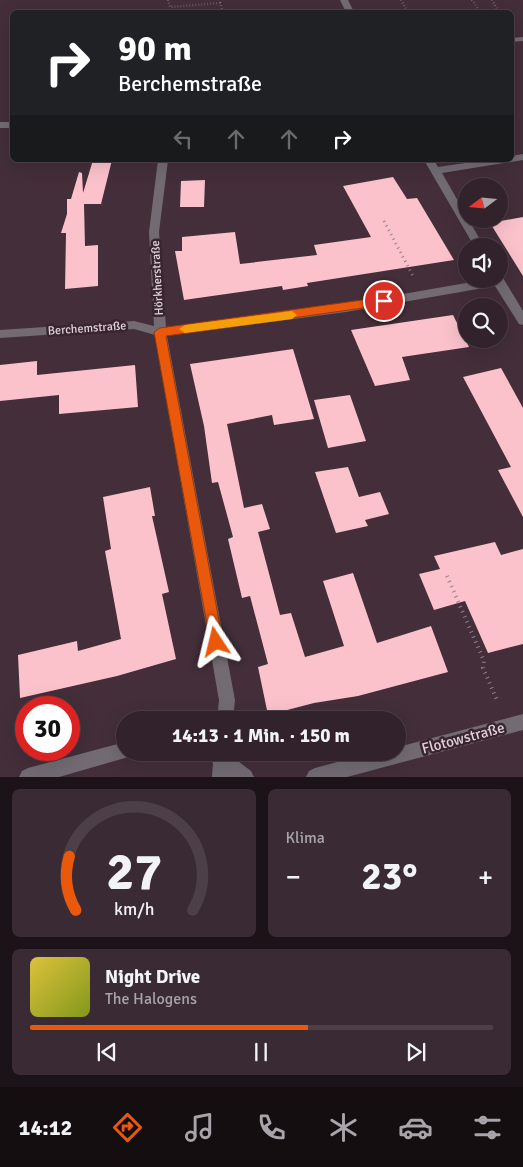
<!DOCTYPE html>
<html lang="de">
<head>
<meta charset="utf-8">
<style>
  :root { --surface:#32222b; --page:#3a2a33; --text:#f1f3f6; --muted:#a8a4a9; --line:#4d3f47; --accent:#ea580c }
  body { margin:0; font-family:Signika,sans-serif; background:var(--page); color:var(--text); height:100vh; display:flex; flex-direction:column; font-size:19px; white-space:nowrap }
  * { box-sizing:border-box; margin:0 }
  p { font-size:16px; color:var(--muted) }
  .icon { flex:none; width:28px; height:28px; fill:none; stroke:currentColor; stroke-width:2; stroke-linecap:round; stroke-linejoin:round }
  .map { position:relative; height:777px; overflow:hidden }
  .details { display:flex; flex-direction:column; gap:12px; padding:12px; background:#1c1318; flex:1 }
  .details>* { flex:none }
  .banner { position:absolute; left:10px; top:10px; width:504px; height:152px; border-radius:8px; box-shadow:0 5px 20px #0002,0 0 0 1px var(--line); background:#202124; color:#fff; overflow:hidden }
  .needle { width:32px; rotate:254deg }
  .controls { position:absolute; left:458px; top:178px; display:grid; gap:10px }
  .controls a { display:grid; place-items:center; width:50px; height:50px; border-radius:50%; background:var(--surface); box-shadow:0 5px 20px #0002,0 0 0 1px var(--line); font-size:25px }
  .speed { position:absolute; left:15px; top:696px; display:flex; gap:10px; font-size:25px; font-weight:700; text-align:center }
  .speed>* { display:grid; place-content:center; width:65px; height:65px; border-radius:50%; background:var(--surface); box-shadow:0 5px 20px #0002,0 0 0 1px var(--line); line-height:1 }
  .speed .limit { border:8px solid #d22; background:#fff; color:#111 }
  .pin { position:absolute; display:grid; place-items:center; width:42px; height:42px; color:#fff; margin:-21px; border:2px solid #fff; border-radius:50%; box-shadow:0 1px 5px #0007 }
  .me { position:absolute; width:55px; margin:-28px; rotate:350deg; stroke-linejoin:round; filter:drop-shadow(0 0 4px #0008) }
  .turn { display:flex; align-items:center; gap:18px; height:105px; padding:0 25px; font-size:22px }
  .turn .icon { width:65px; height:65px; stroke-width:2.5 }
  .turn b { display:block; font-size:35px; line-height:42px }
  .lanes { display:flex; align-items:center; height:48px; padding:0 25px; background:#0003; justify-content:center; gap:25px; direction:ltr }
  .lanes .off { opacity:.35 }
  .big { font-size:38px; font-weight:700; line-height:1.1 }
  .details .card { flex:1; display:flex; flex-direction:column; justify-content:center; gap:8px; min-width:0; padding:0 18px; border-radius:8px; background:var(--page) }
  .details .dial { align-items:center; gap:0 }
  .dial svg { height:130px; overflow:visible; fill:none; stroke:var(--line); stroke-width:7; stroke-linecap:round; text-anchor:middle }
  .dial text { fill:var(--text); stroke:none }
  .song { display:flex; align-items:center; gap:15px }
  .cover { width:60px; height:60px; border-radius:8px; background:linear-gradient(135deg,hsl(50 70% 55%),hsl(70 70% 35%)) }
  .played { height:5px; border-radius:2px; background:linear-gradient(90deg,var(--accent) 60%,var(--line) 60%) }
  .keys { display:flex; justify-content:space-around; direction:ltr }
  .heat { display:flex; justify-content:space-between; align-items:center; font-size:28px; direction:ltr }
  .details .tiles { flex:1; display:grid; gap:12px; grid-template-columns:1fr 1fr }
  .card:last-child { grid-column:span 2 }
  .trip { position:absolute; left:116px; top:711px; width:290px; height:50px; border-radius:25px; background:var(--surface); box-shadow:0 5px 20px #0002,0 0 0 1px var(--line); font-weight:700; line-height:50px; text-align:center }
  .menu { display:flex; height:80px; justify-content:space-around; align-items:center; background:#140e11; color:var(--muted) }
  .menu .icon { width:35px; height:35px }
  .menu .on { color:var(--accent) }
  .menu b { font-size:22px; color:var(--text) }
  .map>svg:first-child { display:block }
</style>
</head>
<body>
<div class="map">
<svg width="523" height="777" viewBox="0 0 523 777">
  <rect width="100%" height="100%" fill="#432e39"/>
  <path fill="#fbc2cc" d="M93,160H112L101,204H84L85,246L98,245V286L65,289L66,233H61L67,214V199H71L79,172L82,173L83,193Z
    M393,177L407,199L417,198L454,260L307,283L308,286L283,290L282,286L184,300L175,251H182V237L235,232L240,264L317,255L314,245L371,237L343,186Z
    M205,180L204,207H180L181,181Z
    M523,217V276L490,223Z
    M453,315L469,347L402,357L410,380L375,386L351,330Z
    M293,349L314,419L274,425L272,415L227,424L244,508L262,504L270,529L258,532L280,615L291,613L305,657L344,646L323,581L353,573L377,643L431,626L448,672L358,696L314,703L268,715L258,667L268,664L250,596L242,598L228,539L233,537L218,482L212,483L204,426L190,364Z
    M37,361V375L135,365L138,407L59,414V395L0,401V365Z
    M501,368L523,408V517L498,470L511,467L463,377Z
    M350,395L366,441L328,448L314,400Z
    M348,467L359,497L380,492L389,514L365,520L368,526L336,533L315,472Z
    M150,487L155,516H152L169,592L162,594L176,659L117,676L20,698L18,655L77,641L78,651L121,639L105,551L111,549L103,497Z
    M495,542L501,555L523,549V644L488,653L465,601L434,610L419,574L440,569L434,556Z"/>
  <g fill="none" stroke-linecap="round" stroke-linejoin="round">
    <path stroke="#928089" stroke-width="2.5" stroke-dasharray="0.5 2.5" stroke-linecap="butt" d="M168,0L170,7L220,3L223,12
      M401,0L408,12
      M472,0L479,10L478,12
      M492,0L499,12"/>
    <path stroke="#928089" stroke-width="3" stroke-dasharray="1 4" stroke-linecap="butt" d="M384,221L414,278"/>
    <path stroke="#928089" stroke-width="4" stroke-dasharray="1 4.5" stroke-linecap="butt" d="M447,576L484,661L483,668L497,700"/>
    <path fill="#736b73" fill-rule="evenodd" d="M340,0H348L354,12H346Z
      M523,37V41L511,42V38Z
      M0,122H12V128H0Z
      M523,154V160L442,173L466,215V219H468L484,246H474L424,160H434L438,167L486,160H511V156Z
      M158,160H168L159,232L166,327L346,304L489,279H499V276L503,278L523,311V325L519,324L495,286L346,312L167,336L235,700L233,720H217L219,700L155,335L134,329L0,338V330L134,321L154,326L149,232Z
      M523,714V730L347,777H306L309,771L315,768L375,752H398V747Z
      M125,742V752H132L131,756L125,758L59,777H19L22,771L28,768Z
      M204,752H230V755L251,771L254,777H212L213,763L206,758Z"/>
  </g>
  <path fill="#ea580c" stroke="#983908" d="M384,297L389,301L384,305L166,336L223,642L221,647L216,649L211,647L154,332L160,328Z"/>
  <path fill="#f59e0b" d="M292,311L297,315L292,319L185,333L179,329L185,325Z"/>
  <g text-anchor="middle" stroke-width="5" stroke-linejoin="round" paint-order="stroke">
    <g font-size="12" fill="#e0d2d8" stroke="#39242f">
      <text transform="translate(157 278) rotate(-93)" y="4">Hörkherstraße</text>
      <text transform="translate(87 328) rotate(-4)" y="4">Berchemstraße</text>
    </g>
    <g font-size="15" fill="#e0d2d8" stroke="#39242f">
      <text transform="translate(463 738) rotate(-15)" y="5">Flotowstraße</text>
    </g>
  </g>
</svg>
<div class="controls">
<a><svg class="needle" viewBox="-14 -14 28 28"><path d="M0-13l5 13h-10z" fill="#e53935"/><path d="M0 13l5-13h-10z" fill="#a8a4a9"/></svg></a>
<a><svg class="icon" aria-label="sound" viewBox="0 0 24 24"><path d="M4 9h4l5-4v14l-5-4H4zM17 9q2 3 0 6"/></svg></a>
<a><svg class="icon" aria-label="search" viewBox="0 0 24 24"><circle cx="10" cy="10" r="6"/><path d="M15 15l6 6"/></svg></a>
</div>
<div class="speed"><div class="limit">30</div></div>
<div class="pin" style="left:384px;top:301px;background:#d93025"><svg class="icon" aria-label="arrive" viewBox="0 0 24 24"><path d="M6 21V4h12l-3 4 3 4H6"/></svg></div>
<svg class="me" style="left:216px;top:642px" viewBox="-20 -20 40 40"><path d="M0-17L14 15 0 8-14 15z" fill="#ea580c" stroke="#fff" stroke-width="4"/></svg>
<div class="trip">14:13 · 1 Min. · 150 m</div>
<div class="banner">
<div class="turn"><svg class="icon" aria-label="right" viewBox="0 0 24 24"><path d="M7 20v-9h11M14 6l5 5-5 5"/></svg><div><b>90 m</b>Berchemstraße</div></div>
<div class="lanes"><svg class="icon off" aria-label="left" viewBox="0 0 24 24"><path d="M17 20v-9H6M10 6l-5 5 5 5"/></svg><svg class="icon off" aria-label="ahead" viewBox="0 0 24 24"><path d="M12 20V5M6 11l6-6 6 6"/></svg><svg class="icon off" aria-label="ahead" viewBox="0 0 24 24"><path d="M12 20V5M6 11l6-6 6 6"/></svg><svg class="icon" aria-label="right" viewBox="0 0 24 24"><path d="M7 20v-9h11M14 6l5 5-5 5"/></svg></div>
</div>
</div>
<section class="details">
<div class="tiles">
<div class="card dial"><svg viewBox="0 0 100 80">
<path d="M14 69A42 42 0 1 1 86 69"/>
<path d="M14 69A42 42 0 0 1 10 36" stroke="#ea580c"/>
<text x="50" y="56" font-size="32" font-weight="700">27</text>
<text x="50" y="72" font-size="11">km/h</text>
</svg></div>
<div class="card"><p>Klima</p>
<div class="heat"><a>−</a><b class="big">23°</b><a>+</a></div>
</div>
<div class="card">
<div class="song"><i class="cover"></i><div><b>Night Drive</b><p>The Halogens</p></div></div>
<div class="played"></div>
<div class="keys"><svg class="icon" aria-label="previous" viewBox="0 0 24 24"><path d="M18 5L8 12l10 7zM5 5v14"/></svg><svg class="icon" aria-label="pause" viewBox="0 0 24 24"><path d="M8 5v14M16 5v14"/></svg><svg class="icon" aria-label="next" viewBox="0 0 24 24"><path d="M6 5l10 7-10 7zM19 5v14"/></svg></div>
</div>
</div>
</section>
<nav class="menu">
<b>14:12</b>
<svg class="icon on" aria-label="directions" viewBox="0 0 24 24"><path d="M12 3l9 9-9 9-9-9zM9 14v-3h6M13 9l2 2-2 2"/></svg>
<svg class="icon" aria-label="music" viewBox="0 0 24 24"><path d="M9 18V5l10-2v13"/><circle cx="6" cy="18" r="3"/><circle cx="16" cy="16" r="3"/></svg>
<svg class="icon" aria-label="phone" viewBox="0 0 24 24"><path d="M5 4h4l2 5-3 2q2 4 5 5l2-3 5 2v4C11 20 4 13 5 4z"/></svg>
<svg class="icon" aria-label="climate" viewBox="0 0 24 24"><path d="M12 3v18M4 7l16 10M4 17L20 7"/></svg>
<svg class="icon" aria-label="car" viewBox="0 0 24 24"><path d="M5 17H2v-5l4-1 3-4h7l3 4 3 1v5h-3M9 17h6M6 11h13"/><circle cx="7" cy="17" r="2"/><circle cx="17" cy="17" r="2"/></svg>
<svg class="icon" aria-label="filters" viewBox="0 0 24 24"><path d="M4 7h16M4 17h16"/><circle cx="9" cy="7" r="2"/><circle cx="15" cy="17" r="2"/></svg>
</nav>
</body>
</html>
